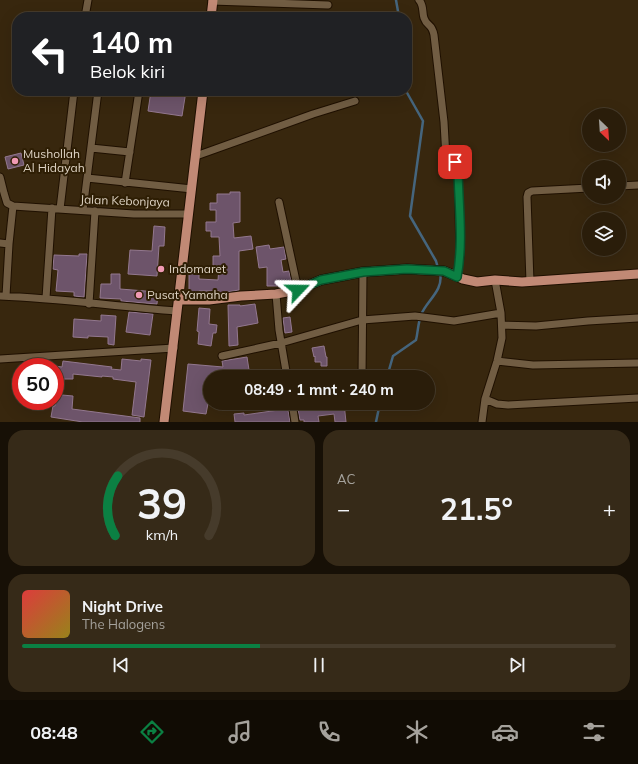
<!DOCTYPE html>
<html lang="id">
<head>
<meta charset="utf-8">
<style>
  :root { --surface:#2a1d0a; --page:#362a18; --text:#f1f3f6; --muted:#a5a29c; --line:#463b2b; --accent:#0b8043 }
  body { margin:0; font-family:Mulish,sans-serif; background:var(--page); color:var(--text); height:100vh; display:flex; flex-direction:column; font-size:15px; white-space:nowrap }
  * { box-sizing:border-box; margin:0 }
  p { font-size:13px; color:var(--muted) }
  .icon { flex:none; width:22px; height:22px; fill:none; stroke:currentColor; stroke-width:2; stroke-linecap:round; stroke-linejoin:round }
  .map { position:relative; height:422px; overflow:hidden }
  .drawer { display:flex; flex-direction:column; gap:8px; padding:8px; background:#171006; flex:1 }
  .drawer>* { flex:none }
  .guide { position:absolute; left:12px; top:12px; width:400px; height:84px; border-radius:16px; box-shadow:0 4px 16px #0002,0 0 0 1px var(--line); background:#202124; color:#fff; overflow:hidden }
  .needle { width:26px; rotate:155deg }
  .fabs { position:absolute; left:582px; top:108px; display:grid; gap:8px }
  .fabs a { display:grid; place-items:center; width:44px; height:44px; border-radius:50%; background:var(--surface); box-shadow:0 4px 16px #0002,0 0 0 1px var(--line); font-size:20px }
  .speed { position:absolute; left:12px; top:358px; display:flex; gap:8px; font-size:20px; font-weight:700; text-align:center }
  .speed>* { display:grid; place-content:center; width:52px; height:52px; border-radius:50%; background:var(--surface); box-shadow:0 4px 16px #0002,0 0 0 1px var(--line); line-height:1 }
  .speed .limit { border:6px solid #d22; background:#fff; color:#111 }
  .pin { position:absolute; display:grid; place-items:center; width:34px; height:34px; color:#fff; margin:-17px; border-radius:8px; box-shadow:0 2px 6px #0006 }
  .me { position:absolute; width:44px; margin:-22px; rotate:67deg; stroke-linejoin:round; filter:drop-shadow(0 0 3px #0008) }
  .turn { display:flex; align-items:center; gap:14px; height:84px; padding:0 12px; font-size:18px }
  .turn .icon { width:52px; height:52px; stroke-width:2.5 }
  .turn b { display:block; font-size:28px; line-height:34px }
  .big { font-size:30px; font-weight:700; line-height:1.1 }
  .drawer .card { flex:1; display:flex; flex-direction:column; justify-content:center; gap:6px; min-width:0; padding:0 14px; border-radius:16px; background:var(--page) }
  .drawer .dial { align-items:center; gap:0 }
  .dial svg { height:104px; overflow:visible; fill:none; stroke:var(--line); stroke-width:7; stroke-linecap:round; text-anchor:middle }
  .dial text { fill:var(--text); stroke:none }
  .song { display:flex; align-items:center; gap:12px }
  .cover { width:48px; height:48px; border-radius:6px; background:linear-gradient(135deg,hsl(0 70% 55%),hsl(50 70% 35%)) }
  .played { height:4px; border-radius:2px; background:linear-gradient(90deg,var(--accent) 40%,var(--line) 40%) }
  .keys { display:flex; justify-content:space-around; direction:ltr }
  .heat { display:flex; justify-content:space-between; align-items:center; font-size:22px; direction:ltr }
  .drawer .tiles { flex:1; display:grid; gap:8px; grid-template-columns:1fr 1fr }
  .card:last-child { grid-column:span 2 }
  .trip { position:absolute; left:203px; top:370px; width:232px; height:40px; border-radius:20px; background:var(--surface); box-shadow:0 4px 16px #0002,0 0 0 1px var(--line); font-weight:700; line-height:40px; text-align:center }
  .menu { display:flex; height:64px; justify-content:space-around; align-items:center; background:#110c04; color:var(--muted) }
  .menu .icon { width:28px; height:28px }
  .menu .active { color:var(--accent) }
  .menu b { font-size:18px; color:var(--text) }
  .map>svg:first-child { display:block }
</style>
</head>
<body>
<div class="map">
<svg width="638" height="422" viewBox="0 0 638 422">
  <rect width="100%" height="100%" fill="#38270e"/>
  <g fill="none" stroke-linecap="round" stroke-linejoin="round">
    <path stroke="#45657d" stroke-width="2.5" d="M396,0L399,17
      M406,91L423,121L410,216L436,261L438,268
      M387,377L393,356L416,340C418,332 418,323 421,315C426,301 444,291 440,273
      M376,422L380,403"/>
  </g>
  <path fill="#6d546a" stroke="#93788f" d="M151,91H186L182,116L148,111Z
    M21,153L24,165L8,169L5,157Z
    M230,192H240V222L233,223L234,238L251,236L253,249L239,251V290L220,293L219,291H199V294H189V270H199V279L218,280L219,267H213V256H220L219,237H211V231H206V222H216V210H210V203H217V194H230Z
    M154,226L165,227L164,246H159L157,276L128,274L130,250L152,251Z
    M269,245L270,249L284,247L286,259L281,260L283,272L289,271L292,285L279,287L278,286H267V267L259,268L256,247Z
    M79,254H87L84,297L74,296V292L56,291L58,270L53,269L54,255L79,256Z
    M111,274H120V289L158,292L157,304L121,301V299L100,298L101,284H111Z
    M255,304L258,323L237,327L238,345L229,346L228,305H240V306Z
    M199,308L210,309L209,324L217,325L216,333H213L211,346L198,344L199,332L197,331Z
    M129,312L153,314L150,335L126,332Z
    M101,315L116,316L114,345L108,344V337L88,336V338L73,337L74,319L101,321Z
    M290,317L292,332L285,333L283,318Z
    M324,346L326,357H327V366H321V362H315V356L314,357L312,348Z
    M247,357L249,370L235,372L236,376L227,377H210L208,392L210,393L206,414L183,411L188,364L223,367L222,361Z
    M122,359L141,361V359L151,360L144,417L132,415L136,382L113,379V377L102,376V377L73,374V379H64L62,395L73,396L72,409L140,418V422H83L51,417L53,406H55V366L62,367L63,361L112,367L111,369L121,370Z
    M344,403L346,422H335L334,414L318,416L319,422H304V420H300L298,409Z
    M286,409L287,411L288,410L290,422H235L234,414L244,413V415Z"/>
  <g fill="none" stroke-linecap="round" stroke-linejoin="round">
    <g stroke="#1f1000" stroke-width="9">
      <path id="minor" d="M419,0C424,5 422,12 424,18C427,27 432,23 434,35L444,122L446,158L458,165L460,257L457,277
        M212,1L328,5
        M85,17L88,0
        M91,148L130,152
        M196,156L313,114L355,101
        M0,177L4,193L7,203L13,206L134,214H189
        M87,178L192,189
        M125,183L139,91
        M619,186L638,185
        M279,202L298,290
        M60,209L74,91
        M83,210L98,91
        M0,243L9,244
        M530,282L527,197L528,193L532,191L589,188
        M276,294L279,330L287,377
        M0,296C59,298 118,307 177,311
        M6,296L9,244L13,206
        M46,298L52,208
        M89,304L95,211
        M503,325L536,326L588,321L638,318
        M222,356L281,343L362,320L415,316L454,321L501,313
        M0,359L174,348
        M497,361L533,365L638,363
        M362,377L363,272
        M485,399L497,404L508,405L638,398
        M292,403L295,422
        M222,406L240,403
        M482,422L485,399L497,361L502,338L501,313L495,280"/>
    </g>
    <g stroke="#1f1000" stroke-width="11">
      <path id="major" d="M211,17L213,0
        M179,300H209L241,296L276,294L298,290L321,280L363,272L407,269L444,271L463,279L477,282L495,280L522,282L638,274
        M164,422L203,91"/>
    </g>
    <use href="#minor" stroke="#715d43" stroke-width="7"/>
    <use href="#major" stroke="#c18975" stroke-width="9"/>
  </g>
  <g fill="none" stroke-linecap="round" stroke-linejoin="round">
    <g stroke="#07532c" stroke-width="10">
      <path id="route" d="M298,290L321,280L363,272L407,269L444,271L457,277C464,240 458,202 458,165L455,162"/>
    </g>
    <use href="#route" stroke="#0b8043" stroke-width="7"/>
  </g>
  <g fill="#f09ab4" stroke="#2e1e04" stroke-width="1.5">
    <circle cx="15" cy="161" r="4"/>
    <circle cx="161" cy="269" r="4"/>
    <circle cx="139" cy="295" r="4"/>
  </g>
  <g text-anchor="middle" stroke-width="4" stroke-linejoin="round" paint-order="stroke">
    <g font-size="12" fill="#ded3c4" stroke="#2e1e04" text-anchor="start">
      <text x="23" y="158">Mushollah<tspan x="23" dy="14">Al Hidayah</tspan></text>
      <text x="169" y="273">Indomaret</text>
      <text x="147" y="299">Pusat Yamaha</text>
    </g>
    <g font-size="12" fill="#ded3c4" stroke="#2e1e04">
      <text transform="translate(125 201) rotate(2)" y="4">Jalan Kebonjaya</text>
    </g>
  </g>
</svg>
<div class="fabs">
<a><svg class="needle" viewBox="-14 -14 28 28"><path d="M0-13l5 13h-10z" fill="#e53935"/><path d="M0 13l5-13h-10z" fill="#a5a29c"/></svg></a>
<a><svg class="icon" aria-label="sound" viewBox="0 0 24 24"><path d="M4 9h4l5-4v14l-5-4H4zM17 9q2 3 0 6"/></svg></a>
<a><svg class="icon" aria-label="layers" viewBox="0 0 24 24"><path d="M12 4l9 5-9 5-9-5zM3 14l9 5 9-5"/></svg></a>
</div>
<div class="speed"><div class="limit">50</div></div>
<div class="pin" style="left:455px;top:162px;background:#d93025"><svg class="icon" aria-label="arrive" viewBox="0 0 24 24"><path d="M6 21V4h12l-3 4 3 4H6"/></svg></div>
<svg class="me" style="left:298px;top:290px" viewBox="-20 -20 40 40"><path d="M0-17L14 15 0 8-14 15z" fill="#0b8043" stroke="#fff" stroke-width="4"/></svg>
<div class="trip">08:49 · 1 mnt · 240 m</div>
<div class="guide">
<div class="turn"><svg class="icon" aria-label="left" viewBox="0 0 24 24"><path d="M17 20v-9H6M10 6l-5 5 5 5"/></svg><div><b>140 m</b>Belok kiri</div></div>
</div>
</div>
<section class="drawer">
<div class="tiles">
<div class="card dial"><svg viewBox="0 0 100 80">
<path d="M14 69A42 42 0 1 1 86 69"/>
<path d="M14 69A42 42 0 0 1 16 23" stroke="#0b8043"/>
<text x="50" y="56" font-size="32" font-weight="700">39</text>
<text x="50" y="72" font-size="11">km/h</text>
</svg></div>
<div class="card"><p>AC</p>
<div class="heat"><a>−</a><b class="big">21.5°</b><a>+</a></div>
</div>
<div class="card">
<div class="song"><i class="cover"></i><div><b>Night Drive</b><p>The Halogens</p></div></div>
<div class="played"></div>
<div class="keys"><svg class="icon" aria-label="previous" viewBox="0 0 24 24"><path d="M18 5L8 12l10 7zM5 5v14"/></svg><svg class="icon" aria-label="pause" viewBox="0 0 24 24"><path d="M8 5v14M16 5v14"/></svg><svg class="icon" aria-label="next" viewBox="0 0 24 24"><path d="M6 5l10 7-10 7zM19 5v14"/></svg></div>
</div>
</div>
</section>
<nav class="menu">
<b>08:48</b>
<svg class="icon active" aria-label="directions" viewBox="0 0 24 24"><path d="M12 3l9 9-9 9-9-9zM9 14v-3h6M13 9l2 2-2 2"/></svg>
<svg class="icon" aria-label="music" viewBox="0 0 24 24"><path d="M9 18V5l10-2v13"/><circle cx="6" cy="18" r="3"/><circle cx="16" cy="16" r="3"/></svg>
<svg class="icon" aria-label="phone" viewBox="0 0 24 24"><path d="M5 4h4l2 5-3 2q2 4 5 5l2-3 5 2v4C11 20 4 13 5 4z"/></svg>
<svg class="icon" aria-label="climate" viewBox="0 0 24 24"><path d="M12 3v18M4 7l16 10M4 17L20 7"/></svg>
<svg class="icon" aria-label="car" viewBox="0 0 24 24"><path d="M5 17H2v-5l4-1 3-4h7l3 4 3 1v5h-3M9 17h6M6 11h13"/><circle cx="7" cy="17" r="2"/><circle cx="17" cy="17" r="2"/></svg>
<svg class="icon" aria-label="filters" viewBox="0 0 24 24"><path d="M4 7h16M4 17h16"/><circle cx="9" cy="7" r="2"/><circle cx="15" cy="17" r="2"/></svg>
</nav>
</body>
</html>
